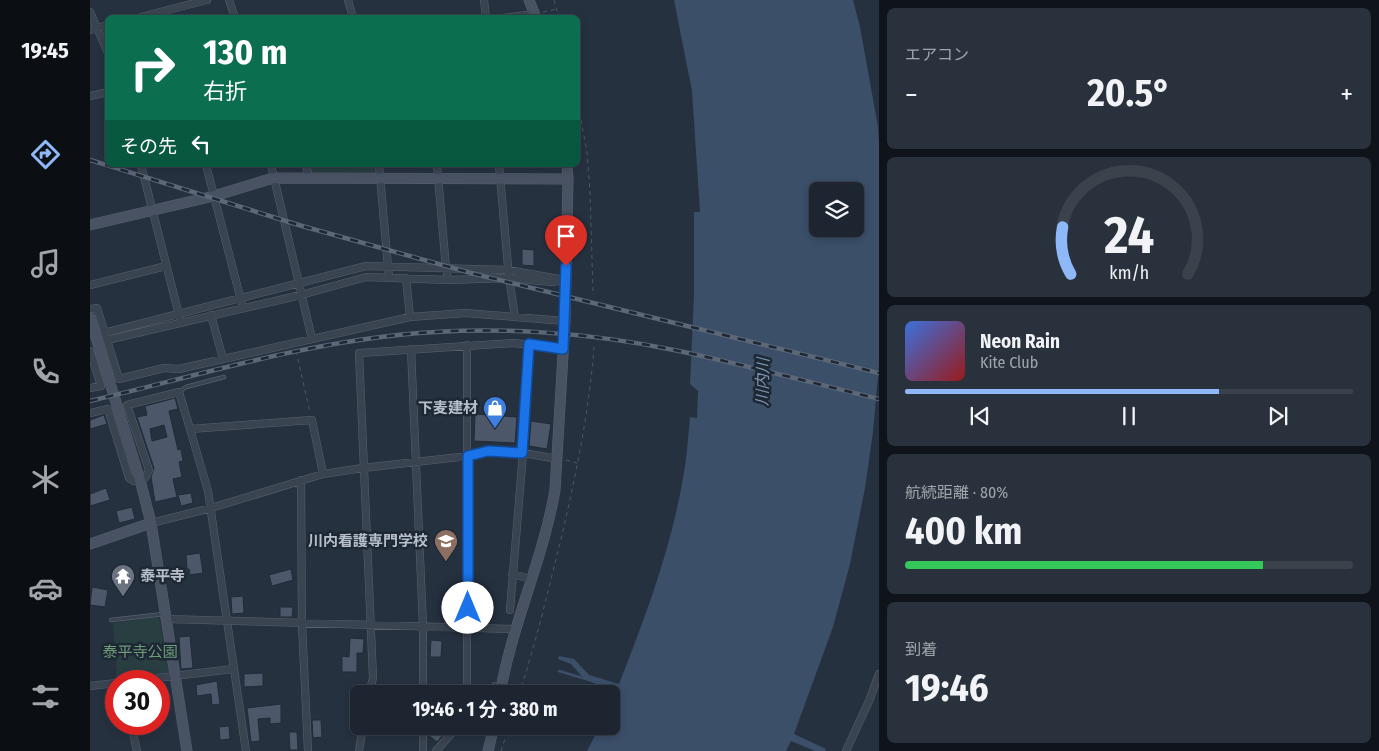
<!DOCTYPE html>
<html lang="ja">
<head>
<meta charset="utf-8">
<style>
  :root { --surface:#1c2530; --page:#29313c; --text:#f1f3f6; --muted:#a0a5ab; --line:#3a424c; --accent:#8eb8f7 }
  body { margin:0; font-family:"Fira Sans Condensed","Noto Sans JP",sans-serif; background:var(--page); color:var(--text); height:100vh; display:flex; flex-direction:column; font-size:19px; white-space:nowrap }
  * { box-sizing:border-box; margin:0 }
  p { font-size:16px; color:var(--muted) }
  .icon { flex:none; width:28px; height:28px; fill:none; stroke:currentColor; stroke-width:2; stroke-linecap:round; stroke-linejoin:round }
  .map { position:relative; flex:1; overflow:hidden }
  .side { display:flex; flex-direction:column; gap:8px; padding:8px; background:#0f141a; width:500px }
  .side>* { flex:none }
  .top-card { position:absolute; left:15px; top:15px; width:475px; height:152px; border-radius:8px; box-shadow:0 2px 8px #0003,0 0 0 1px var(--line); background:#0b6e4f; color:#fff; overflow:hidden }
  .tools { position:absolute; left:719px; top:182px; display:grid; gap:10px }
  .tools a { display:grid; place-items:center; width:55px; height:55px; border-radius:8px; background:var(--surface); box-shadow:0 2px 8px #0003,0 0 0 1px var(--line); font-size:25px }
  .speed { position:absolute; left:15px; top:670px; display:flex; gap:10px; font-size:25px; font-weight:700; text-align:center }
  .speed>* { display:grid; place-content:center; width:65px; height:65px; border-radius:50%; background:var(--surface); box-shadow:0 2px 8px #0003,0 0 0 1px var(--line); line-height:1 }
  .speed .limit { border:8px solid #d22; background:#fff; color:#111 }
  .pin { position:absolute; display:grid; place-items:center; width:42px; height:42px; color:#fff; margin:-51px -21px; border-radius:50% 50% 50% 0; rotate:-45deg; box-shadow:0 0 5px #0007 }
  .pin .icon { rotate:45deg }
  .me { position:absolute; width:55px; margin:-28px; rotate:0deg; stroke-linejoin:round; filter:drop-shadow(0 0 4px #0008) }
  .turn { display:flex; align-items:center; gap:18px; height:105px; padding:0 15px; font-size:22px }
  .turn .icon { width:65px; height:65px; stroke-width:2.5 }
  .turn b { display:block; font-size:35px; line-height:42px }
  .then { display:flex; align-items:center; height:48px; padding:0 15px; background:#0003; gap:10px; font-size:19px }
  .big { font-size:38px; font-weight:700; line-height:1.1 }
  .side .card { flex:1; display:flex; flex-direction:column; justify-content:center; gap:8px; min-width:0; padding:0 18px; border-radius:8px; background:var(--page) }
  .side .dial { align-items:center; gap:0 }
  .dial svg { height:130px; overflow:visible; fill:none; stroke:var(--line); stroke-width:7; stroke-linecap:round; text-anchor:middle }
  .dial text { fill:var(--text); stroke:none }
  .song { display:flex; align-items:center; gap:15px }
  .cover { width:60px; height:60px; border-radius:8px; background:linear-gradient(135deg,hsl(220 70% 55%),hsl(0 70% 35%)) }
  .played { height:5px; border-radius:2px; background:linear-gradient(90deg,var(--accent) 70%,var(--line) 70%) }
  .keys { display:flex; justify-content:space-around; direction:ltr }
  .heat { display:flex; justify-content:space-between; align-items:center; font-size:28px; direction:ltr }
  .charge { height:8px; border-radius:4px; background:linear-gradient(90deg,#34c759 80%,var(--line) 0) }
  .trip { position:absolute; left:260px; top:685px; width:270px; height:50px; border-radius:8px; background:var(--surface); box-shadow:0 2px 8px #0003,0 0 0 1px var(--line); font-weight:700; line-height:50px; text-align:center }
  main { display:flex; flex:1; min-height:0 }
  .menu { display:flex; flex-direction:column; width:90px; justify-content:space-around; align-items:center; background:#0b0f13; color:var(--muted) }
  .menu .icon { width:35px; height:35px }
  .menu .active { color:var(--accent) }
  .menu b { font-size:22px; color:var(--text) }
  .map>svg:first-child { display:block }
</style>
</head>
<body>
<main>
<nav class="menu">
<b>19:45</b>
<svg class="icon active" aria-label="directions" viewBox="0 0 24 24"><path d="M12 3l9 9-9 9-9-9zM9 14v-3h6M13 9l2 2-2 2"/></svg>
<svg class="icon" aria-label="music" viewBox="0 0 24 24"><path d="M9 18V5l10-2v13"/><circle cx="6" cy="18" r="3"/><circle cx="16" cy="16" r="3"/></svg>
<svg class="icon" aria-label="phone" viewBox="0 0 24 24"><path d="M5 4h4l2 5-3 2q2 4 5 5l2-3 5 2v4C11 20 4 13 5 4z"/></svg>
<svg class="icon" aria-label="climate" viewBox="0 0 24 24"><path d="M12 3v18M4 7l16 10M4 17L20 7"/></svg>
<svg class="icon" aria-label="car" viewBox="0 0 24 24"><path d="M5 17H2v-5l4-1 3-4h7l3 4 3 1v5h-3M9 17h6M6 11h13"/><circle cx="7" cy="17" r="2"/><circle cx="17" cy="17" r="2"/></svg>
<svg class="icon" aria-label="filters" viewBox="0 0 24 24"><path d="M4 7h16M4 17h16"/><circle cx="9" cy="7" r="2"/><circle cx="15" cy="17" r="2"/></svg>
</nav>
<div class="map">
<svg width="789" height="751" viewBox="0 0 789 751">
  <rect width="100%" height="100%" fill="#263140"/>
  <path fill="#283e41" d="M220,165H284L285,173L222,174Z
    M69,617L79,672L27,680L23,623Z"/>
  <path fill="#3b4f69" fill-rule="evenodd" d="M584,0H763L770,27L788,127L789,143V365L783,432L775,488L760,564L743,627L704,734L736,749L735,751H725L701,741L696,751H497L510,726H521V702L527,691L495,680L481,664L468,659L469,656L484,659L499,675L529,684C555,618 581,549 593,478C597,458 598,438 600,417L607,418L608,391L600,384L604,295V212H610L602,91ZM728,191H765V229H728Z"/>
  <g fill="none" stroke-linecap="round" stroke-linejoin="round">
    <path stroke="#3b4f69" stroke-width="2.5" d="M469,671L496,679"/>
  </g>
  <path fill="#4c5869" stroke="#212a37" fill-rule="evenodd" d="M432,249L444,250V266L432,265Z
    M85,398L88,409L79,411L88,450L91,449L93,461L89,462L92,477L83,479L87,497L65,502L61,477L64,468L47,417L57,415L55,406ZM74,425L77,437L62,441L60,429Z
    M385,414L427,417L425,443L384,441Z
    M14,415L17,424L0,429V420Z
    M441,421L461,424L457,449L439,446Z
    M16,488L20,500L0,506V494Z
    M101,493L103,503L91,506L88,495Z
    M42,507L45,519L29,523L26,511Z
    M110,553L113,573L100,575L99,569H97L96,555Z
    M201,569L203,580L182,586L179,575Z
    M2,587L18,590L15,607L0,605Z
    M153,596L154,613L142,614L141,597Z
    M190,607H203L202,617H190Z
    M100,636L103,668L91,669L89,637Z
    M260,638L274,639L273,653H267V672H252V656L259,657Z
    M341,640L352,641L351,657H340Z
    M173,673V686L154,687V674Z
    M127,681L130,704L122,705L121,694L107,696L106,685Z
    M191,704V723L180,724V718L168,719L170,741L161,742L157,708Z
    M222,720H231L232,737L223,738Z
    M139,726L140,739L130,740L129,727Z
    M345,726H354L358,729L347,742L338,735Z
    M199,732H207L208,750H200Z"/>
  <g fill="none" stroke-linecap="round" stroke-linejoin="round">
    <g stroke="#58616d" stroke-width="4.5">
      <path id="lane" d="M89,392L96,387L134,377
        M21,620L74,614"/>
    </g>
    <g stroke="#58616d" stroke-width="8">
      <path id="street" d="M139,0L145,18
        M258,0L263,18
        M394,0L396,18
        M0,12L18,53
        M47,18L117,0
        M413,18L445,14
        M0,30L18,25
        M0,96L18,92
        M51,165L91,323
        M116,165L153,308
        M181,165L222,339
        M216,165L219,178
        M289,165L299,278
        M347,165L356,268L358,280
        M409,165L419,278L425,317
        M316,278L320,317
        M0,285L76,266
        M0,309L7,308L29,379L74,368L89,369L320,317L375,313L475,321
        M121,315L133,359
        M14,333L276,266L418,270L475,280
        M17,340L211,295L276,277L358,280L419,278L462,282L470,281
        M321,349L333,626V694
        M0,351L11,386L0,388
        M0,413L18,409L39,478L44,481L55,478L59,470L37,405L89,392L100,429
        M211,480L212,624L218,751
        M61,523L121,508L233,474L273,468L378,456L398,451L433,453L468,459
        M422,574L441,579
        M420,610L433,453L439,344
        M76,619L424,629
        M42,681L143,669
        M0,686L26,683
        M279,694L283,678L269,353L424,343L473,349
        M377,694V345
        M398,694L405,686
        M41,724L47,751
        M156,751L118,491L100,429L222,420L233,474
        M269,751L273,726
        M333,751V726
        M346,751L368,726
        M756,751L779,701L789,674"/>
    </g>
    <g stroke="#58616d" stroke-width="11">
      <path id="secondary" d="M439,0L446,18
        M0,225L124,196L183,178L478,179
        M0,318L50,480L61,523L97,751
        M0,544L61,523
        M410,694C422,624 453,560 465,490L475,321L478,179L477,165
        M398,751L404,726"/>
    </g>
    <path stroke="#465b5e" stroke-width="1" stroke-dasharray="4 4" stroke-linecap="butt" d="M464,0L469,18
      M453,12L467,9
      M488,104L497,152L500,192L503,293
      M206,351L220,412
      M476,460L487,463
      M429,694C446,643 458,591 471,539C486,475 499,412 504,347
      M411,751L419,726"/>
    <use href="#lane" stroke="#3a4350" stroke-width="3"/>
    <use href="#street" stroke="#3a4350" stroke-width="7"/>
    <use href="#secondary" stroke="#485263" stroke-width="10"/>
    <g stroke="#5c6777" stroke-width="4.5">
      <path id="rail" d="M0,160L212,226L381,273L789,373
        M0,401C102,377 203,346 308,335C399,325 499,332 589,351C656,365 722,383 789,399"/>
    </g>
    <use href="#rail" stroke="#1e2835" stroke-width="2.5" stroke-dasharray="8" stroke-linecap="butt"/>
  </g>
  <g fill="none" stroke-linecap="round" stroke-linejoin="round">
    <g stroke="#114b97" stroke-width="12">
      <path id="route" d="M378,608V456L398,451L432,453L439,344L473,349L476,266"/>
    </g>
    <use href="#route" stroke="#1a73e8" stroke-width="9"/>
  </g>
  <defs>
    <g id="shop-pin" transform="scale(1.25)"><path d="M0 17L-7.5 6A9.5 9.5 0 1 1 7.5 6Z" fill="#3f7fe0" stroke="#1e2835"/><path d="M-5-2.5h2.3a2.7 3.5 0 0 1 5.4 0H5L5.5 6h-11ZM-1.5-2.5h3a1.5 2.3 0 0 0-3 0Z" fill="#fff"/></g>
    <g id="university-pin" transform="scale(1.25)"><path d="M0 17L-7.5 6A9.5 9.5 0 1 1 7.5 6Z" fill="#8d6e63" stroke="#1e2835"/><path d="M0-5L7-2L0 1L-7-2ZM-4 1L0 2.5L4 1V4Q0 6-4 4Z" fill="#fff"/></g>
    <g id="temple-pin" transform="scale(1.25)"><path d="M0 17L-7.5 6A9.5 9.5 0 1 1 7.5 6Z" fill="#6b7280" stroke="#1e2835"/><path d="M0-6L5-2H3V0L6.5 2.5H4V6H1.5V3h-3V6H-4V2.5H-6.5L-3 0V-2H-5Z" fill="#fff"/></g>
  </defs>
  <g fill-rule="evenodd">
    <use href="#shop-pin" x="405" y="408"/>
    <use href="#university-pin" x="356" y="541"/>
    <use href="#temple-pin" x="33" y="576"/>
  </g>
  <g text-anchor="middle" stroke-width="5" stroke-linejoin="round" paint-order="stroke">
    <g font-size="15" font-weight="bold" fill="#b6beca" stroke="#1e2835" text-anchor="end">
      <text x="388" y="413">下麦建材</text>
      <text x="338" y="546">川内看護専門学校</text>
      <text x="50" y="581" text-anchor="start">泰平寺</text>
    </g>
    <g font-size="15" fill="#6e9b78" stroke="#1e2835">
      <text x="50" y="657">泰平寺公園</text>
    </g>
    <g font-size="16" font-style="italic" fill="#7e95b2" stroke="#1e2835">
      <text transform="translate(672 382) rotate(-89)" y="6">川内川</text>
    </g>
  </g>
</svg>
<div class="tools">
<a><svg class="icon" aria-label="layers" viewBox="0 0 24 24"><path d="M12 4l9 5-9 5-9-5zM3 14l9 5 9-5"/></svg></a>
</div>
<div class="speed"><div class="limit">30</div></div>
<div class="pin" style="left:476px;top:266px;background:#d93025"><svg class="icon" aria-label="arrive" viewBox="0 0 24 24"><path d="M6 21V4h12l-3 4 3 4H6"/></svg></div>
<svg class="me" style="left:378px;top:608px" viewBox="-20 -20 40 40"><circle r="19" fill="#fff"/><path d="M0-13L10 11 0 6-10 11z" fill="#1a73e8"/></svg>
<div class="trip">19:46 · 1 分 · 380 m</div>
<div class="top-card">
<div class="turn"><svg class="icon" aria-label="right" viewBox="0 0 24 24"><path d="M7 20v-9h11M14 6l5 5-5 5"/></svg><div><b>130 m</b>右折</div></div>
<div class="then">その先<svg class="icon" aria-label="left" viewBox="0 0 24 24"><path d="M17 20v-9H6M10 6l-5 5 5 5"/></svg></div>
</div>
</div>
<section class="side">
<div class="card"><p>エアコン</p>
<div class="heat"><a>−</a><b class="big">20.5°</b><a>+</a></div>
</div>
<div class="card dial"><svg viewBox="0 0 100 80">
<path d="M14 69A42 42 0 1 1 86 69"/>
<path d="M14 69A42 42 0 0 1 9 40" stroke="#8eb8f7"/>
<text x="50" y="56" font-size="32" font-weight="700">24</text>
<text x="50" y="72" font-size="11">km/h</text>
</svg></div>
<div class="card">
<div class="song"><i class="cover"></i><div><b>Neon Rain</b><p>Kite Club</p></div></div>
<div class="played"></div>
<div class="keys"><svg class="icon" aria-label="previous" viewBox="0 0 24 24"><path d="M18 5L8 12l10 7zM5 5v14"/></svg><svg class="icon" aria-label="pause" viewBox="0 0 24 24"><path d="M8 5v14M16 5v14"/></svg><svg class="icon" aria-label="next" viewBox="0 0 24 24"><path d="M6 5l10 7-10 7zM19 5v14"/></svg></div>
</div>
<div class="card"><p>航続距離 · 80%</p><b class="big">400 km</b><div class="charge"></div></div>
<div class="card"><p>到着</p><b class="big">19:46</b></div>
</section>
</main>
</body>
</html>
